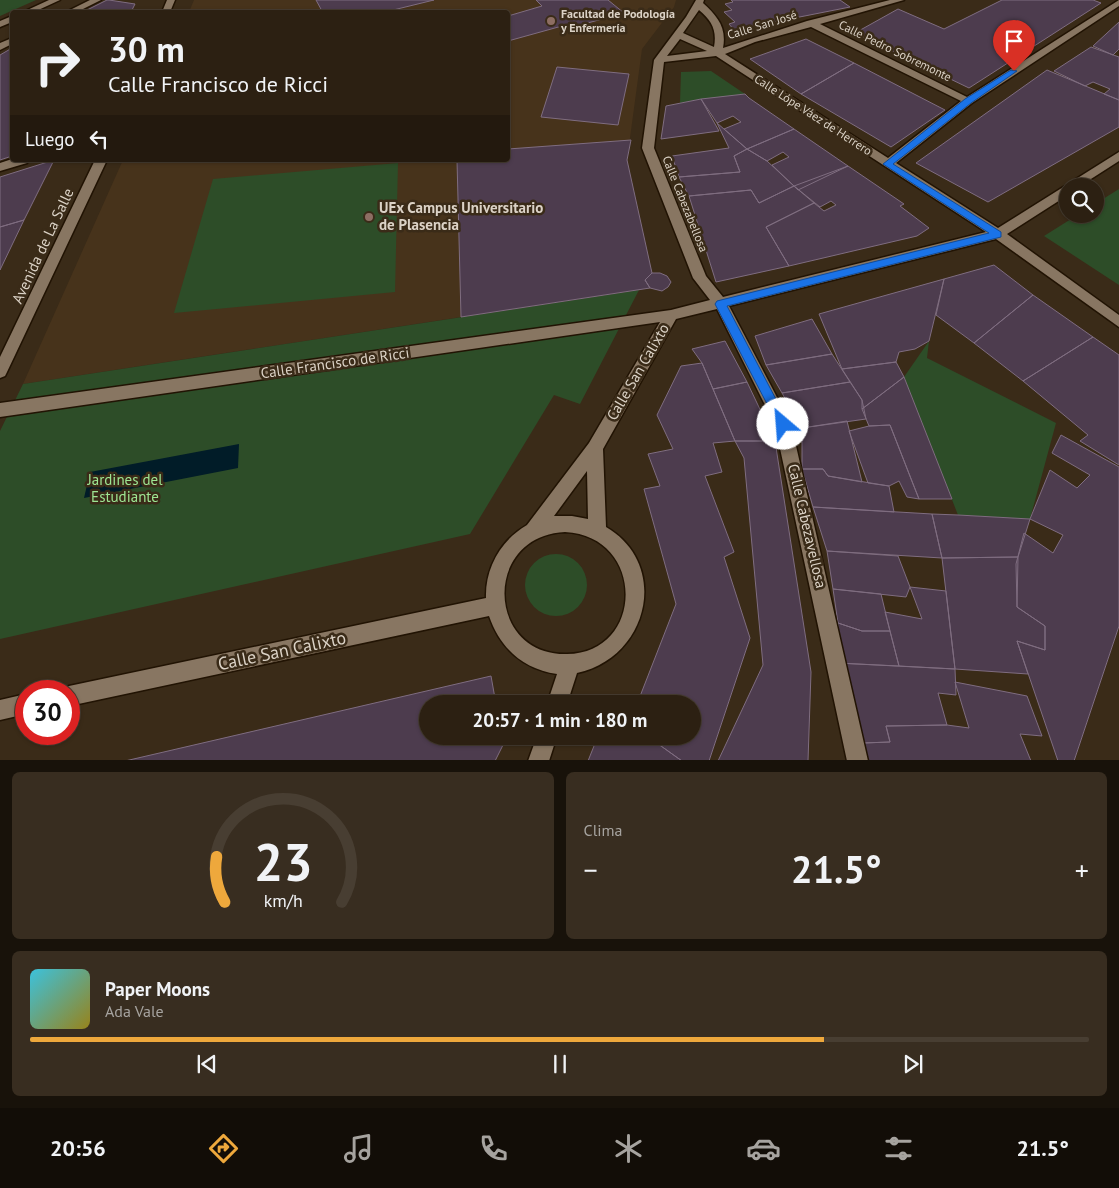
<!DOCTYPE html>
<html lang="es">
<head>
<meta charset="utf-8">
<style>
  :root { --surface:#2c2012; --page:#382d20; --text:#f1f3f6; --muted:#a6a39f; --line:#483e32; --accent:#eea83c }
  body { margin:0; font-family:"PT Sans",sans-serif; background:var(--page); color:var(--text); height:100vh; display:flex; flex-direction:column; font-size:19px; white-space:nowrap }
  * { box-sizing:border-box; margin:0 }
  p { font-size:16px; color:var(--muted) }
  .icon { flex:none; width:28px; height:28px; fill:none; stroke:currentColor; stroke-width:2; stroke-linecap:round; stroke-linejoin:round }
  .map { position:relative; height:760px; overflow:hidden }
  .drawer { display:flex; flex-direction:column; gap:12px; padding:12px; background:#18120a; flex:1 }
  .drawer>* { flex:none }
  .hud { position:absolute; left:10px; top:10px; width:500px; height:152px; border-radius:5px; box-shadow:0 1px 4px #0004,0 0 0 1px var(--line); background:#2c2012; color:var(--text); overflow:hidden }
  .controls { position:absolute; left:1059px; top:178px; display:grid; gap:10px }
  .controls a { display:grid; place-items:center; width:45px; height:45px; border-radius:50%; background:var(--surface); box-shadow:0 1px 4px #0004,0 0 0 1px var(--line); font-size:25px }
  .speed { position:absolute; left:15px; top:680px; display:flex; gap:10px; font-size:25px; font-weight:700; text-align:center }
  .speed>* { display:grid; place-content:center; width:65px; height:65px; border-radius:50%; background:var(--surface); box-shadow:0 1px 4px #0004,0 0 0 1px var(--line); line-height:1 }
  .speed .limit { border:8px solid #d22; background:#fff; color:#111 }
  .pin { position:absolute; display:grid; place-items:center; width:42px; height:42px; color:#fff; margin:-51px -21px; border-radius:50% 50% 50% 0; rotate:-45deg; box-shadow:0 0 5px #0007 }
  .pin .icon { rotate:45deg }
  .me { position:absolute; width:55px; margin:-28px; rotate:333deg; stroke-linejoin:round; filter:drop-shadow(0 0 4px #0008) }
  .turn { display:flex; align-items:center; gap:18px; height:105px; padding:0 15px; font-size:22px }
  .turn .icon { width:65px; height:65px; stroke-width:2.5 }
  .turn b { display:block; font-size:35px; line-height:42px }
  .then { display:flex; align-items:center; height:48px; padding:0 15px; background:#0003; gap:10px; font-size:19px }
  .big { font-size:38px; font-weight:700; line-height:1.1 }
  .drawer .card { flex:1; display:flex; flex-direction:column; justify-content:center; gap:8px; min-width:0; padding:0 18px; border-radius:8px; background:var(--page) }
  .drawer .dial { align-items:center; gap:0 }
  .dial svg { height:130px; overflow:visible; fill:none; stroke:var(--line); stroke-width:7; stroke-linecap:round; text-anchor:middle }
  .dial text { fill:var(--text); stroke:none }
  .song { display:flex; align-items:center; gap:15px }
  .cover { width:60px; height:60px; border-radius:8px; background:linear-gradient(135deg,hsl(190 70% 55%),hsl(50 70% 35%)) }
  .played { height:5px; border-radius:2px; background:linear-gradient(90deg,var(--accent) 75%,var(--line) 75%) }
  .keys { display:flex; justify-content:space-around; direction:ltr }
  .heat { display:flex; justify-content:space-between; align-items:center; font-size:28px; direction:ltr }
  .drawer .tiles { flex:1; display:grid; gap:12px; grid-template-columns:1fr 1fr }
  .card:last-child { grid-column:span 2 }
  .trip { position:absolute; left:419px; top:695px; width:282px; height:50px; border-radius:25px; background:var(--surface); box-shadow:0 1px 4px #0004,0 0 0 1px var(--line); font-weight:700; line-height:50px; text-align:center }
  .menu { display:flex; height:80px; justify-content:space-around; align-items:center; background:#120d07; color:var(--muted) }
  .menu .icon { width:35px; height:35px }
  .menu .active { color:var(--accent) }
  .menu b { font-size:22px; color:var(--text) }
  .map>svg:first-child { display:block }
</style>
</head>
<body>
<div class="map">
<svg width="1119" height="761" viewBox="0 0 1119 761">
  <rect width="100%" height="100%" fill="#3a2b18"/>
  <path fill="#47331b" d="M194,0H676L674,7L642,49L627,160L652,273L647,286L650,288L23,384L123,160H508V12H189Z"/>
  <path fill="#2d4d28" d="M0,0H36L0,16Z
    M711,71L745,94L680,103L681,72Z
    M398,163L395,292L174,313L213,179Z
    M1119,189V285L1044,236L1079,214H1095V204Z
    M639,290L580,404L554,395L470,534L0,639V431L23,384Z
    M929,341L927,358L1056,423L1030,519L958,515L904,377Z
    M525 585a31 31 0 1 1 62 0a31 31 0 1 1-62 0Z"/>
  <path fill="#011c28" d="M239,444L238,468L84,498L90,472Z"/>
  <path fill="#4d3c4e" stroke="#7f6d80" d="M107,0H109L135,4L131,12H83Z
    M316,0H434L385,12H317L322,11Z
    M536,0H608L624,13L566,29L562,26L508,41V16L542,6Z
    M731,0H840L850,7L734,30L729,24L735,22L724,12L732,10L725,4L733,2Z
    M1002,0H1093L1101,3L969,88L855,33L898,9L944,29Z
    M1119,22V49L1113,55L1093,46Z
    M806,39L854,63L801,94L750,59Z
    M1091,47L1119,57V100L1104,94L1110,89L1093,82L1085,86L1054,71Z
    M12,48V156L0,160V55Z
    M854,63L945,110L891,147L801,94Z
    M557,67L629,74L618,125L541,117Z
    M1047,70L1119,100V127L988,202L916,163Z
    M745,94L749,98L794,129L747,149L724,129L741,122L733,116L717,123L701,99Z
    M701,99L719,131L661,139L666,106Z
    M717,123L747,149L734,156L740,172L679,177L672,156L729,148Z
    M794,129L848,166L798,190L772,165L789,157L783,152L767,161L747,149Z
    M631,140L627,160L652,273L645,280L650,288L461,317L457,160H508V149Z
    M747,149L767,161L794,186L759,203L751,190L689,196L679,177L740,172L734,156Z
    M54,160L24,220L0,227V177Z
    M848,166L904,204L900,206L929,228L917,236L789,266L766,227L814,203L824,211L836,205L831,201L820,207L794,186Z
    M794,186L814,203L766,227L789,266L716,282L689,196L751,190L759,203Z
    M24,220L0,270V227Z
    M994,265L1033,295L974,343L936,315L944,279Z
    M652,273H660L667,276L671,282L668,287L662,291L650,288L645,280Z
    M944,279L929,341L915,349L899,352L896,362L842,369L819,314Z
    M1033,295L1093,337L1023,381L974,343Z
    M812,319L832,354L766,365L755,336Z
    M1093,337L1119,355V465L1080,441L1088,435L1023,381Z
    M725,341L747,382L713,389L702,363L692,349Z
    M832,354L850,382L782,393L766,365Z
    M896,362L904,377L862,409V400L842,369Z
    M702,363L735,441L713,443L722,472L705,476L734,552L724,557L750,638L709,761H682L647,736H692V704H637L676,604L644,489L660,486L648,454L673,449L657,415L681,366Z
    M904,377L952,499H919L890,425L869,426L862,409Z
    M747,382L775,441H735L713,389Z
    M850,382L862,400L866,419L802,428L782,393Z
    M847,421L862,482L828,476L823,469H802V428Z
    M890,425L913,484L919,499L907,497L899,481L889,486L868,483L849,431L869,426Z
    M1061,435L1119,467V626L1074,761H1058L1017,641L1045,650V626L1017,607L1016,564L1024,533L1053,553L1063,535L1030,519L1050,470L1077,488L1090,475L1052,453Z
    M735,441H775L811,672L808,761H718L763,665L744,458Z
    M802,469H823L828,476L889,486L894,512L813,507Z
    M813,507L932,514L942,558L827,551Z
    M932,514L958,515L1030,519L1018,557L942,558Z
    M827,551L898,556L910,587L906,597L833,589Z
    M1018,557L1017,607L1045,626V650L1017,641L1028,674L955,669L942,558Z
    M910,587L946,591L955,669L899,666L885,612L922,619Z
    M833,589L881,594L890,631H862L838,623Z
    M838,623L862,631H890L899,666L837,663Z
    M837,663L955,669L956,695L938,693L947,725L886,726L890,742L863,743Z
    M491,676L496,704H428V736H503L504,743L495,761H125Z
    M955,682L1027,696L1042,736L1020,734L1031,761H867L863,743L890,742L886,726L947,725L969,728Z
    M598,736H647L682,761H588Z"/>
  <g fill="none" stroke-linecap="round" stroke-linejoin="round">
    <g stroke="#211303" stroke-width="3">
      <path id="street" d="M49,0H60L34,12H23Z
        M90,0H101L77,12H66Z
        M696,0H704L703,3C717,16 727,27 723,48L807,21L890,0H904L820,24L967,97L1119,0V6L972,103L896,163L998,228L1119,152V161L1080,186H1068V195L1007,234L1119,315V327L996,239L729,306L791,424L868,761H847L775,425L717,309L676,319L603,449L606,527C671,565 648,658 577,673L567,704H547L557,674C523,669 500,648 489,616L69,706V691H61L69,686L486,598C485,568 501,540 527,525L589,443L660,322L0,417V403L671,310L710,300L693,278L642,148L654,60L686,17ZM699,10C712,21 717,30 714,47L683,33ZM811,27L961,101L888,158L725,54L755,42ZM680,39L707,51L667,56ZM716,56L986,232L723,297L706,276L654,148L664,62ZM587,471L588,519L572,516H554ZM565,532C646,536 645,653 567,654C486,656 482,536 565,532Z
        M12,16V22L0,27V21Z
        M12,38V44L0,50V43Z
        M12,159L29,160L27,163L0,171V163Z
        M26,694V714L0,720V700Z
        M537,736H557L549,761H528Z"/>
    </g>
    <g stroke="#211303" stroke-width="3">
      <path id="secondary" d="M167,0H175L170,12H162Z
        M95,160H107L7,372L5,376L0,378V357Z"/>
    </g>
    <use href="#street" fill="#887662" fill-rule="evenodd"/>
    <use href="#secondary" fill="#887662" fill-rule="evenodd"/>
  </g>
  <path fill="#1a73e8" stroke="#114b97" d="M1011,70L1017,71L971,103L893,164L1001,232V237L727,306L789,424L787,427H779L715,304L717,301L989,233L883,164L965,99Z"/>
  <g fill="#8d6e63" stroke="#3a2b18" stroke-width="2">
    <circle cx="551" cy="21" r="5"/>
    <circle cx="369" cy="217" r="5"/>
  </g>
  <g text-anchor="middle" stroke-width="5" stroke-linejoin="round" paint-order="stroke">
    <g font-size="12" font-weight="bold" fill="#dbd2c6" stroke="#3a2b18" text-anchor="start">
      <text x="561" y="18">Facultad de Podología<tspan x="561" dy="14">y Enfermería</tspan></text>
    </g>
    <g font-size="12" fill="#dbd2c6" stroke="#3a2b18">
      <text transform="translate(762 25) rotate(-17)" y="4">Calle San José</text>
      <text transform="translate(895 51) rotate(26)" y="4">Calle Pedro Sobremonte</text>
      <text transform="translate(813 115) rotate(33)" y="4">Calle Lópe Váez de Herrero</text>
      <text transform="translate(685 204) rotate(68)" y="4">Calle Cabezabellosa</text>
    </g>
    <g font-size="15" font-weight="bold" fill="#dbd2c6" stroke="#3a2b18" text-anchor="start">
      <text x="379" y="213">UEx Campus Universitario<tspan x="379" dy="17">de Plasencia</tspan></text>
    </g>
    <g font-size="15" fill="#dbd2c6" stroke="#3a2b18">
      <text transform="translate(43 246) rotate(-65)" y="5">Avenida de La Salle</text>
      <text transform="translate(335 363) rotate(-8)" y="5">Calle Francisco de Ricci</text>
      <text transform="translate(638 372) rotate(-60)" y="5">Calle San Calixto</text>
      <text transform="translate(807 526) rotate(77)" y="5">Calle Cabezavellosa</text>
    </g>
    <g font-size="15" fill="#9ee693" stroke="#3a2b18">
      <text x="125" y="485">Jardines del<tspan x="125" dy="17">Estudiante</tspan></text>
    </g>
    <g font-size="18" fill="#dbd2c6" stroke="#3a2b18">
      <text transform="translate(282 651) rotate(-12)" y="6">Calle San Calixto</text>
    </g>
  </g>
</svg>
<div class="controls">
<a><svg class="icon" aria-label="search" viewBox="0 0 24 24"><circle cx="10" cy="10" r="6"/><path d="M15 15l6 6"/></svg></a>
</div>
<div class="speed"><div class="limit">30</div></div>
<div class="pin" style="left:1014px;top:71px;background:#d93025"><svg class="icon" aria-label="arrive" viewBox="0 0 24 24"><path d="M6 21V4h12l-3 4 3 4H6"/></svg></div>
<svg class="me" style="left:783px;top:424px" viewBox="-20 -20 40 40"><circle r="19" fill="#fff"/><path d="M0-13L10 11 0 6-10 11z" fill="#1a73e8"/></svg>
<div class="trip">20:57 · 1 min · 180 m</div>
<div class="hud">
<div class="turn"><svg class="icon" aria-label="right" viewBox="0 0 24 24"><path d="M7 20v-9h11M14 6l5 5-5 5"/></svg><div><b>30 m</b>Calle Francisco de Ricci</div></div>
<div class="then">Luego<svg class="icon" aria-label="left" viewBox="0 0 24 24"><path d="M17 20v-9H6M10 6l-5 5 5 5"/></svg></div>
</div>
</div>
<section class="drawer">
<div class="tiles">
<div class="card dial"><svg viewBox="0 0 100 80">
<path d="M14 69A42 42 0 1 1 86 69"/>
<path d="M14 69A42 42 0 0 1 9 41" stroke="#eea83c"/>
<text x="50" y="56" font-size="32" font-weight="700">23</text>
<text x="50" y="72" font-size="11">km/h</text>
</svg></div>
<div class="card"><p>Clima</p>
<div class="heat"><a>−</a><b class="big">21.5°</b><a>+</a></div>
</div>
<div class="card">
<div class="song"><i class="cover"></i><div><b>Paper Moons</b><p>Ada Vale</p></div></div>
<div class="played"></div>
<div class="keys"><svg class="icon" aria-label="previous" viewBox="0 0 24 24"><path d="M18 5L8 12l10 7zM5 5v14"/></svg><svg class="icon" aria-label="pause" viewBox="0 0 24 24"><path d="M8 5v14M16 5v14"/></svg><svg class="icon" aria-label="next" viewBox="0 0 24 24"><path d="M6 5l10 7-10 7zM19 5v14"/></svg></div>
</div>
</div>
</section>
<nav class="menu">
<b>20:56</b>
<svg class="icon active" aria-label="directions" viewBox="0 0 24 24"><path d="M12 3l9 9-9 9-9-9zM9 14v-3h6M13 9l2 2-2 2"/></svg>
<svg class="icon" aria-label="music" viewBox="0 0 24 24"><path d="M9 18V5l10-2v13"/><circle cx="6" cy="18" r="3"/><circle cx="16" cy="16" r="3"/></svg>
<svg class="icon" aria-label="phone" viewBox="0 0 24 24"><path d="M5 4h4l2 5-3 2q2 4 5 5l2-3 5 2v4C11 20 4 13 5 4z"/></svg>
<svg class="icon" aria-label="climate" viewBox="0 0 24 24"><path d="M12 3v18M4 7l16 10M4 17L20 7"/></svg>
<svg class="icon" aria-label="car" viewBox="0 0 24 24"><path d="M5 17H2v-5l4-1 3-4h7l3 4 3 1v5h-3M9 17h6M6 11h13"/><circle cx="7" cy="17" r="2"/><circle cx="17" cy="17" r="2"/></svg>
<svg class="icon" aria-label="filters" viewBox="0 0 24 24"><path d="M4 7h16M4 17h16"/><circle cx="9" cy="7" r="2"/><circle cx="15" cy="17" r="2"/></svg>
<b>21.5°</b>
</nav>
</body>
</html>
